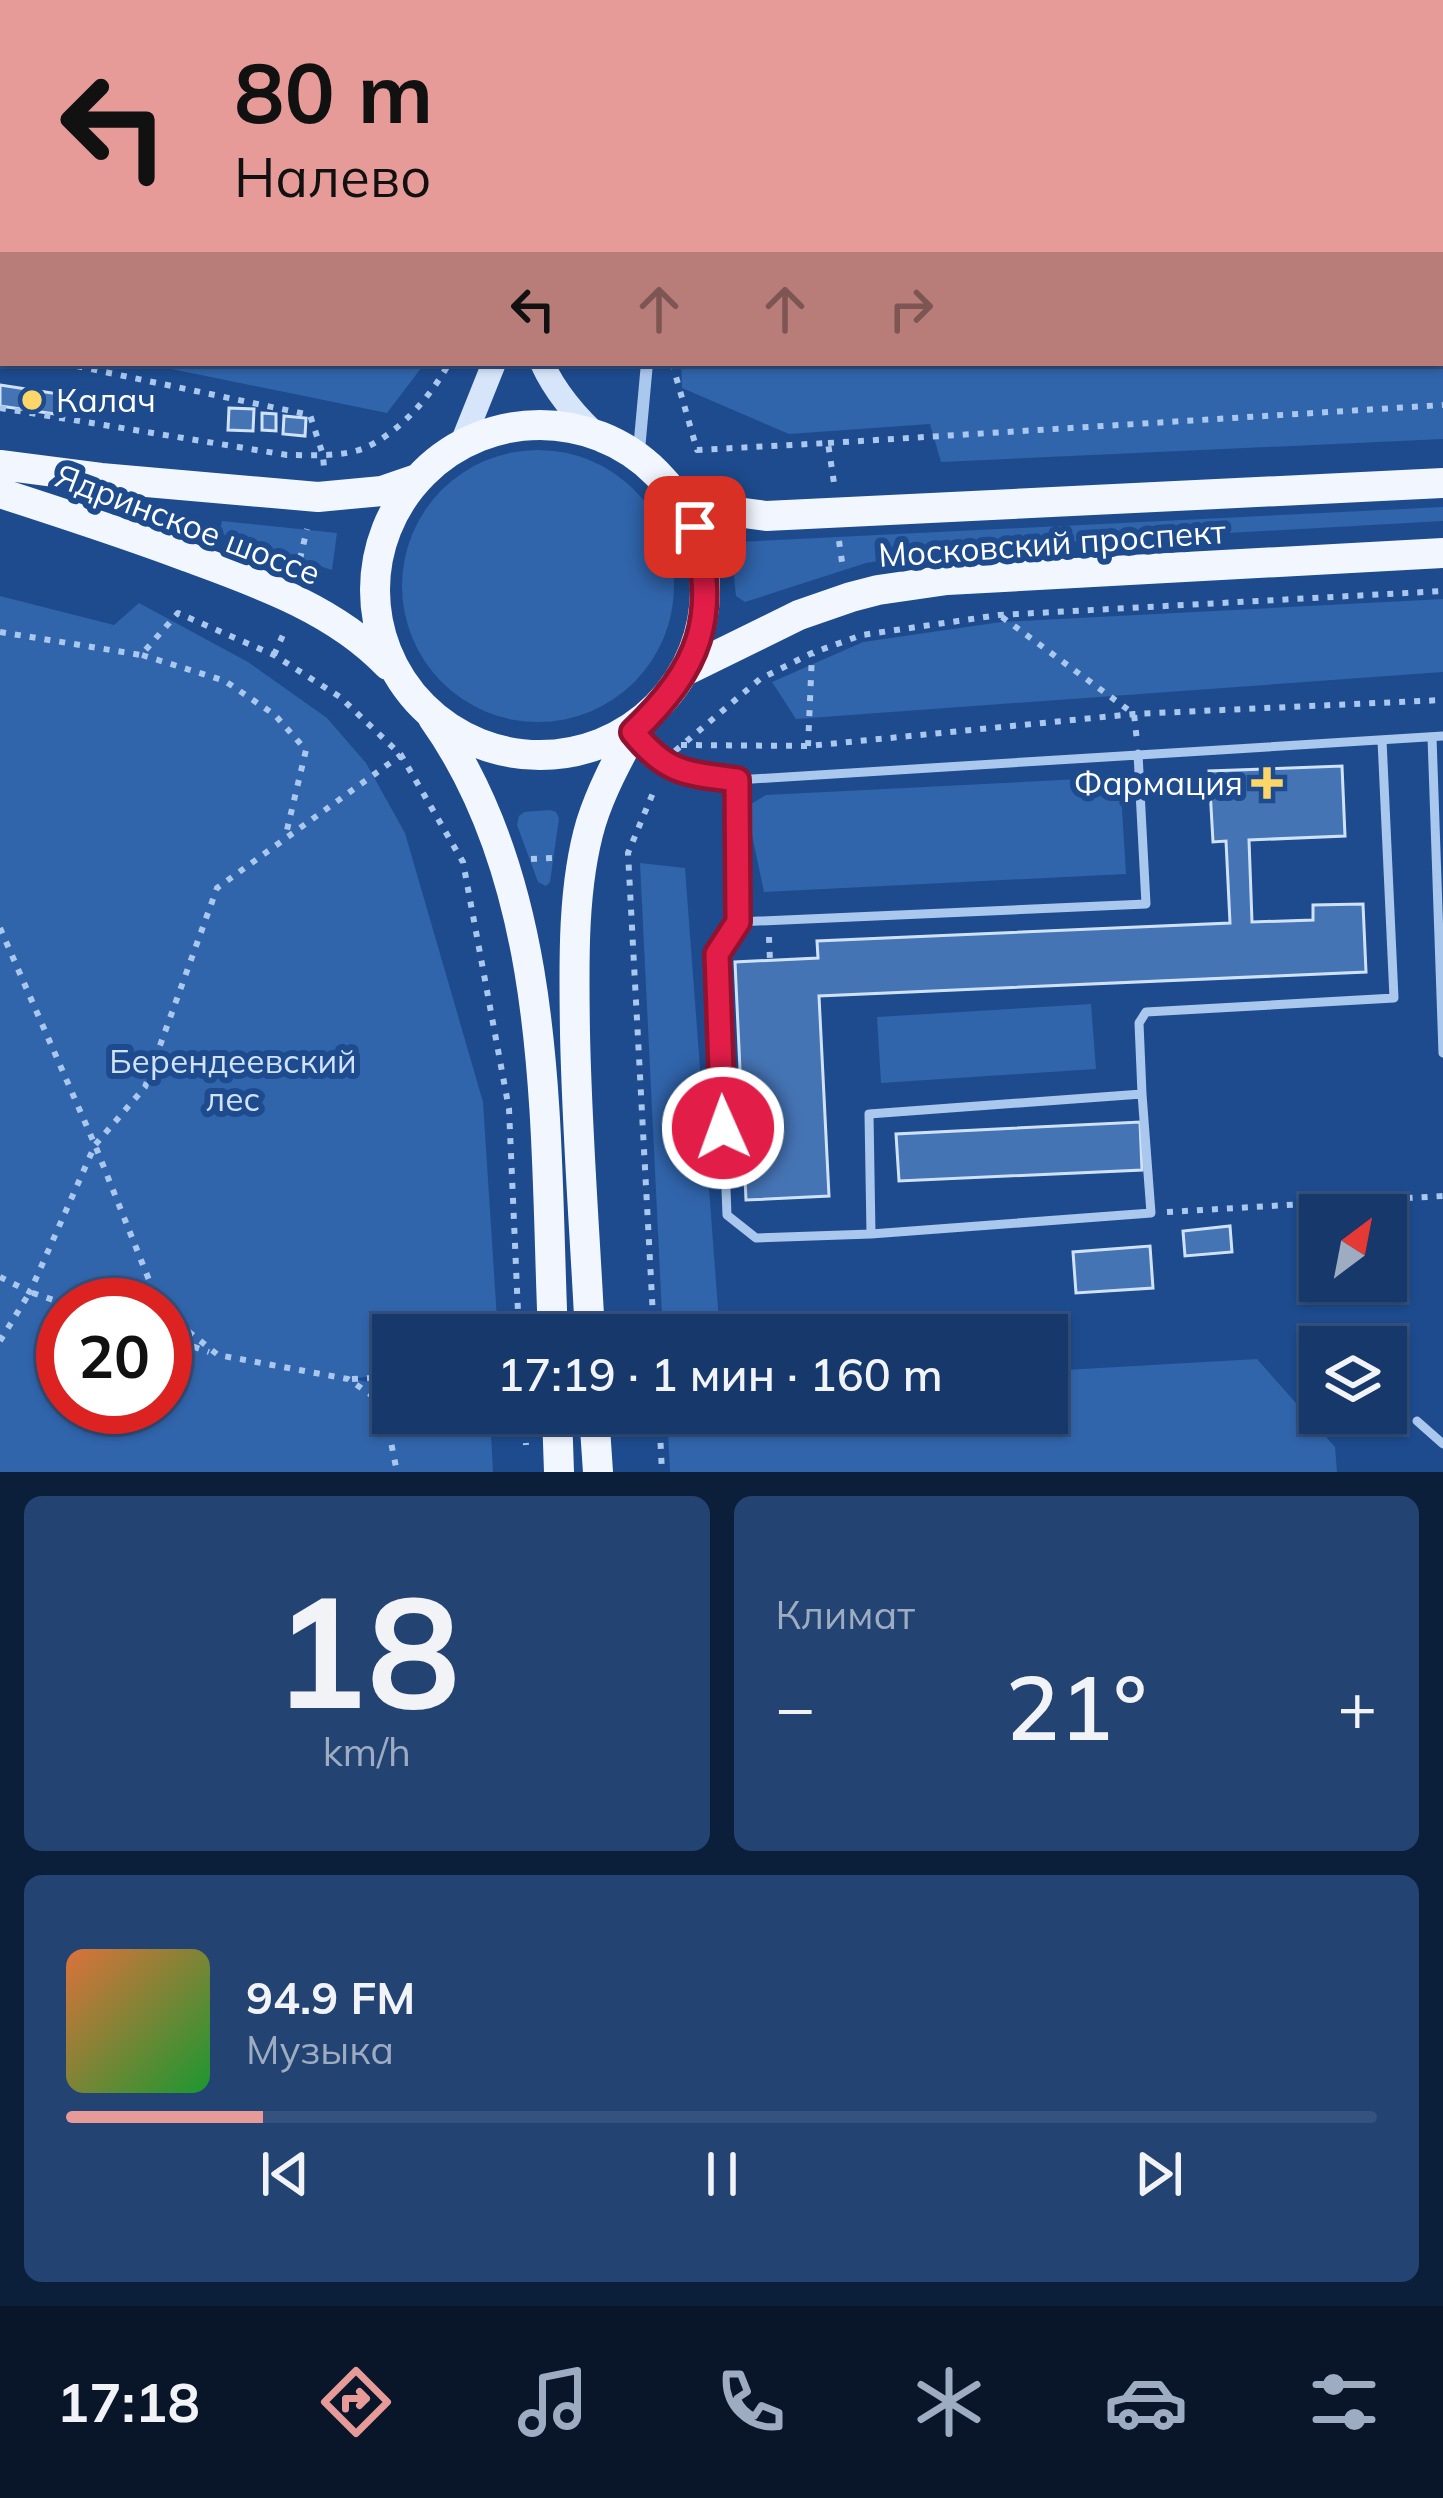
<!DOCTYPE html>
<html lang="ru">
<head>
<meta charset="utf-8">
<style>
  :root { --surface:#16386a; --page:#234372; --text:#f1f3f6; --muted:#9eacc1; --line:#35527e; --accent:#e69b98 }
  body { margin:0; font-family:Mulish,sans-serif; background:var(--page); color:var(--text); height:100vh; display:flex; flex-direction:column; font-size:45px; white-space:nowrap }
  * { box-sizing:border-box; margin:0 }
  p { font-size:39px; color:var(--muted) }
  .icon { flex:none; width:66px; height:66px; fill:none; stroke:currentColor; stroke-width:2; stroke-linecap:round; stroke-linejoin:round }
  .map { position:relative; height:1472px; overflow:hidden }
  .sheet { display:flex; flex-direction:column; gap:24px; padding:24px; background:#0c1f3a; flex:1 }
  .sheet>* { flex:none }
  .banner { position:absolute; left:0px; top:0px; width:1443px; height:366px; box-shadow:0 3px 9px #0004,0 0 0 3px var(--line); background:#e69b98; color:#111; overflow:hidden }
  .needle { width:78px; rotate:32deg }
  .buttons { position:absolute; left:1299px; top:1194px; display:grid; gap:24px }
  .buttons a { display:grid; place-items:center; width:108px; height:108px; border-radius:0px; background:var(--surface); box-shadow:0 3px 9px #0004,0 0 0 3px var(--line); font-size:60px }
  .speed { position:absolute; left:36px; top:1278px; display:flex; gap:24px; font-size:60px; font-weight:700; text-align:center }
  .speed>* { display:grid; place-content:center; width:156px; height:156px; border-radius:50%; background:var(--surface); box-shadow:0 3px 9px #0004,0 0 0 3px var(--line); line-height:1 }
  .speed .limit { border:18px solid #d22; background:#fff; color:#111 }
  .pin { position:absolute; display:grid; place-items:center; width:102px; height:102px; color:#fff; margin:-51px; border-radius:24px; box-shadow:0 6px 18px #0006 }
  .me { position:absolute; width:132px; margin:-66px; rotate:358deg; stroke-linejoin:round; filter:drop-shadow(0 0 9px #0008) }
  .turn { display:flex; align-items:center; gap:42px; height:252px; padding:0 36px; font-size:54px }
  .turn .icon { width:156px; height:156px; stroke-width:2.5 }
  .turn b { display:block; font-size:84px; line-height:102px }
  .lanes { display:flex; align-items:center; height:114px; padding:0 36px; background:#0003; justify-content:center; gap:60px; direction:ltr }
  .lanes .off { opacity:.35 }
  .big { font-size:90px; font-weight:600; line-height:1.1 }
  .sheet .tile { flex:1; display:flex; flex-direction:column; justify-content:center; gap:18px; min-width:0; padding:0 42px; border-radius:18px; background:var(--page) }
  .sheet .dial { align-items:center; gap:0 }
  .dial b { font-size:156px; line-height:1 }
  .song { display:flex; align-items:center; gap:36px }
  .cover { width:144px; height:144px; border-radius:18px; background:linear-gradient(135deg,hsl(20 70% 55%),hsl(130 70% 35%)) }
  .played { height:12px; border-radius:6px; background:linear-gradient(90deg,var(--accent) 15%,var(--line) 15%) }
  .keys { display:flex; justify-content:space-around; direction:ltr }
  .heat { display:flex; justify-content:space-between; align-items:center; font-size:66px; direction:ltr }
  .sheet .tiles { flex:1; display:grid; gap:24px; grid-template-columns:1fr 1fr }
  .tile:last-child { grid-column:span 2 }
  .trip { position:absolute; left:372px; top:1314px; width:696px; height:120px; border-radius:0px; background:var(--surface); box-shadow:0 3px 9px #0004,0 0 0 3px var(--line); font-weight:600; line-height:120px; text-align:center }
  .tabs { display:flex; height:192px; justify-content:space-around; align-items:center; background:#09162a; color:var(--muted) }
  .tabs .icon { width:84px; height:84px }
  .tabs .current { color:var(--accent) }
  .tabs b { font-size:54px; color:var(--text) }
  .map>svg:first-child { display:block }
</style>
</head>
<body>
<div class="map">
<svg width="1443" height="1472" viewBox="0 0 1443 1472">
  <rect width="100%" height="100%" fill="#1d4b8e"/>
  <path fill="#3064ab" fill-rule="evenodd" d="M0,0H362L363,3H3V335L0,334Z
    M1443,332V439L941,462L930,424L789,434L682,388L681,363H1440V333Z
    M142,363H425L387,413Z
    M402 586a136 136 0 1 1 272 0a136 136 0 1 1-272 0Z
    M1443,507V521L961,548L866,563L745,602L736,596L731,549L738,542Z
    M222,521L337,533L332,570L219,533Z
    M0,596L114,625L139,603L248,662L327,718L366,763L405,833L483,1102L498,1335H393V1372L353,1379L393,1387V1413H490L493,1472H0ZM63,1305H165V1407H63Z
    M1443,599V672L796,719L772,682L863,642L1001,622Z
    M1120,777L1126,874L764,892L746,807L766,795Z
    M550,810L556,812L559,818L550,882L546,886L538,882L517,825L519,816L524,812Z
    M640,863L685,868L720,1335H663Z
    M1091,1004L1096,1069L881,1083L877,1017Z
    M1257,1359L1335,1447L1337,1472H670L667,1413H1047V1371Z"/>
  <path fill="#4574b5" stroke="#d0e2f9" stroke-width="3" d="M0,385L65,395L62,415L0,406Z
    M229,408L254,409L253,431L228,430Z
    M262,413L276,414V431L262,430Z
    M284,416L306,418L305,436L283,434Z
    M1342,766L1345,836L1249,840L1252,922L1313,920V905L1363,904L1366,972L819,996L829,1196L746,1200L735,962L818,958L817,941L1230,923L1226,841L1213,842L1209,771Z
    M1140,1122L1142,1170L899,1181L896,1134Z
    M1230,1226L1232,1252L1185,1256L1183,1231Z
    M1150,1246L1153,1288L1076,1293L1073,1252Z"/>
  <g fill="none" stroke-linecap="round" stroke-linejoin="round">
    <path stroke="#aac7ed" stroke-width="6" stroke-dasharray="6 9" stroke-linecap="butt" d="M101,0L108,3
      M441,0V3
      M1134,0V3
      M0,2L8,0
      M230,3V0
      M1440,138L1443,137
      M0,319L3,318
      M1440,333H1443
      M0,350L3,351
      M62,363L310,415L323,455L324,468
      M672,363L697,450L828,443L834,483
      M0,408L287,455C310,455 340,457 362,449C399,434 431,396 449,363
      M828,443L1443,405
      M839,541L843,569
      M300,559L307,529
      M1002,617L1134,714L1137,741
      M0,632L141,655L178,613L274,655L340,697L401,755L463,862L509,1109L519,1335
      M142,655L225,681L275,715L306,750L286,834
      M274,655L283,635
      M681,745L808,746L1134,714L1443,700
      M808,746L812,654
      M675,751L760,679L812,653L862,635L999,615L1443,591
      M531,859L553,858
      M0,928L95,1145L159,1305
      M769,937L770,961
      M1167,1212L1443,1196
      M0,1277L30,1292L95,1145L145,1087L217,888L401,755
      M165,1313L218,1355L348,1379L383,1403L397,1472
      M654,1335L628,853L655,788
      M165,1337L209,1352
      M0,1341L30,1292L68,1305
      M352,1379L393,1377
      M524,1413L526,1445
      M659,1413L662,1472"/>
    <path stroke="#aac7ed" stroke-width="9" d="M1440,224L1443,223
      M636,736C666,773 692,774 737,780L1443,736
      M1432,737L1443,1053
      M1138,754L1146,904L738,922L717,954L727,1215L756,1238L871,1234L869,1114L1142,1094L1139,1023L1146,1012L1394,998L1382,740
      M737,780L738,922
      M871,1234L1151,1213L1142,1094
      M1417,1421L1443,1444"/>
    <path stroke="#aac7ed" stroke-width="12" d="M626,0V3
      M638,461L647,363"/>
    <path stroke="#d7e5fa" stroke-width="24" d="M482,0V3
      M514,0V3
      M542,363C556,394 577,418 603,441
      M462,443L494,363"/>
    <path stroke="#f1f6ff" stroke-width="30" d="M375 590a165 165 0 1 1 330 0a165 165 0 1 1-330 0Z
      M0,465L101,478L318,497L382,491L417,479
      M0,493C62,513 124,533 185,556C256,582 335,609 388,665
      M679,496L729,511L766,516L1443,483
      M683,672L799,615L851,597L878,590L947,580L1443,553
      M433,718C556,891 544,1131 553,1335
      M590,1335C585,1234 577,1134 575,1033C574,966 572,887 591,823C601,791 617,761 633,732
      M557,1413L559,1472
      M594,1413L598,1472"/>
  </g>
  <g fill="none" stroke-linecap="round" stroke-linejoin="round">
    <g stroke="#92132f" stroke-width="30">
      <path id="route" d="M695,527C718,618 701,667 633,732C667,774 686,773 737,780L738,922L717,954L723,1128"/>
    </g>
    <use href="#route" stroke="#e11d48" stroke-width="21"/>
  </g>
  <g fill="#fdd669" stroke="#1d4b8e" stroke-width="4.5">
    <circle cx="32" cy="400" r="12"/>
    <path d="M1261 765h12v12h12v12h-12v12h-12v-12h-12v-12h12z"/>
  </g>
  <g text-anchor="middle" stroke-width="12" stroke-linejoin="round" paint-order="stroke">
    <g font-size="33" fill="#fff" stroke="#1d4b8e" text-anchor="start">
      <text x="56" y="412">Калач</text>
      <text x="1243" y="795" text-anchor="end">Фармация</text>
    </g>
    <g font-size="33" fill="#fff" stroke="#1d4b8e">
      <text transform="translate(188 524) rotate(21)" y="12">Ядринское шоссе</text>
      <text transform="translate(1052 543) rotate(-4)" y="12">Московский проспект</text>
    </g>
    <g font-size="33" fill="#d0e2f9" stroke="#1d4b8e">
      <text x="233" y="1073">Берендеевский<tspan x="233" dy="38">лес</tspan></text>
    </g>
  </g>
</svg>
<div class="buttons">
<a><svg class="needle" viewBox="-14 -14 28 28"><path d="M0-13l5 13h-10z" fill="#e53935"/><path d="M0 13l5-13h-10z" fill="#9eacc1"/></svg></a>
<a><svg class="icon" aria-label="layers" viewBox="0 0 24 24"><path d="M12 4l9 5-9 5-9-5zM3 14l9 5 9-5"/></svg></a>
</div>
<div class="speed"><div class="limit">20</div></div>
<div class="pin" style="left:695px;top:527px;background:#d93025"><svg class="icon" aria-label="arrive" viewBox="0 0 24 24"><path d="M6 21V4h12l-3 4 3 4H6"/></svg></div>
<svg class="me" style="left:723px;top:1128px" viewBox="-20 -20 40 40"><circle r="17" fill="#e11d48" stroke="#fff" stroke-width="3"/><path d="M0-11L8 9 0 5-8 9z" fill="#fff"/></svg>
<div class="trip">17:19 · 1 мин · 160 m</div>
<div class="banner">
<div class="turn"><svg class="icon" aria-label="left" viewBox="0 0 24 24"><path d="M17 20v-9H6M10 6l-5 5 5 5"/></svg><div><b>80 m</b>Налево</div></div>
<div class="lanes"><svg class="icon" aria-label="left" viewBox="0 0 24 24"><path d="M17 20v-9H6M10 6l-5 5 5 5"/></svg><svg class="icon off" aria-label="ahead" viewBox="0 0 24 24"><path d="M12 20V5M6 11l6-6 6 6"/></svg><svg class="icon off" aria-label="ahead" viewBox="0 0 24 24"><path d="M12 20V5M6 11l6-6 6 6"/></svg><svg class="icon off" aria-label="right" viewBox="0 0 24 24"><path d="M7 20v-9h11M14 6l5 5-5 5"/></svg></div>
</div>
</div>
<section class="sheet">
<div class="tiles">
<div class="tile dial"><b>18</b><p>km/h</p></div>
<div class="tile"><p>Климат</p>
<div class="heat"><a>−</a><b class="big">21°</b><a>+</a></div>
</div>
<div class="tile">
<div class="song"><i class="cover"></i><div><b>94.9 FM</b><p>Музыка</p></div></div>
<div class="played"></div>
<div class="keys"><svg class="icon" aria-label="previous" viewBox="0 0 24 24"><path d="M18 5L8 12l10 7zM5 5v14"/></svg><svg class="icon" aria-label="pause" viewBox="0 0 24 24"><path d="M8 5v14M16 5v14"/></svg><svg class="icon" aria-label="next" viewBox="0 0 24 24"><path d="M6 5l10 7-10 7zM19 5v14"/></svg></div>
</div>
</div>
</section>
<nav class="tabs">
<b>17:18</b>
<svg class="icon current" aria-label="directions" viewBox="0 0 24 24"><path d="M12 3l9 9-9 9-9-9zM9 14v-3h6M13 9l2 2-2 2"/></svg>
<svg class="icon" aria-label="music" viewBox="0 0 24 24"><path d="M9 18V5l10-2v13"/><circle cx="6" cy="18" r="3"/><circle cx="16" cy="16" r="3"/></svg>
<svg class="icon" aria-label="phone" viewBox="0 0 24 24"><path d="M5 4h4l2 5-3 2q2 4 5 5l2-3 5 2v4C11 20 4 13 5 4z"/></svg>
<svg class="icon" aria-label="climate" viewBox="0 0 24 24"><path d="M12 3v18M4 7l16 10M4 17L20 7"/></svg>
<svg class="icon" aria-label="car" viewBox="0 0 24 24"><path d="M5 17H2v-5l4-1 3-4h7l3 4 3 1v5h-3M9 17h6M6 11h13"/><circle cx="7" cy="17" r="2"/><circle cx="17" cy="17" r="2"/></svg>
<svg class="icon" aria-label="filters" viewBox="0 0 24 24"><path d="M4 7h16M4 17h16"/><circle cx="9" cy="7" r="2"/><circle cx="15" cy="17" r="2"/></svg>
</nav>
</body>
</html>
